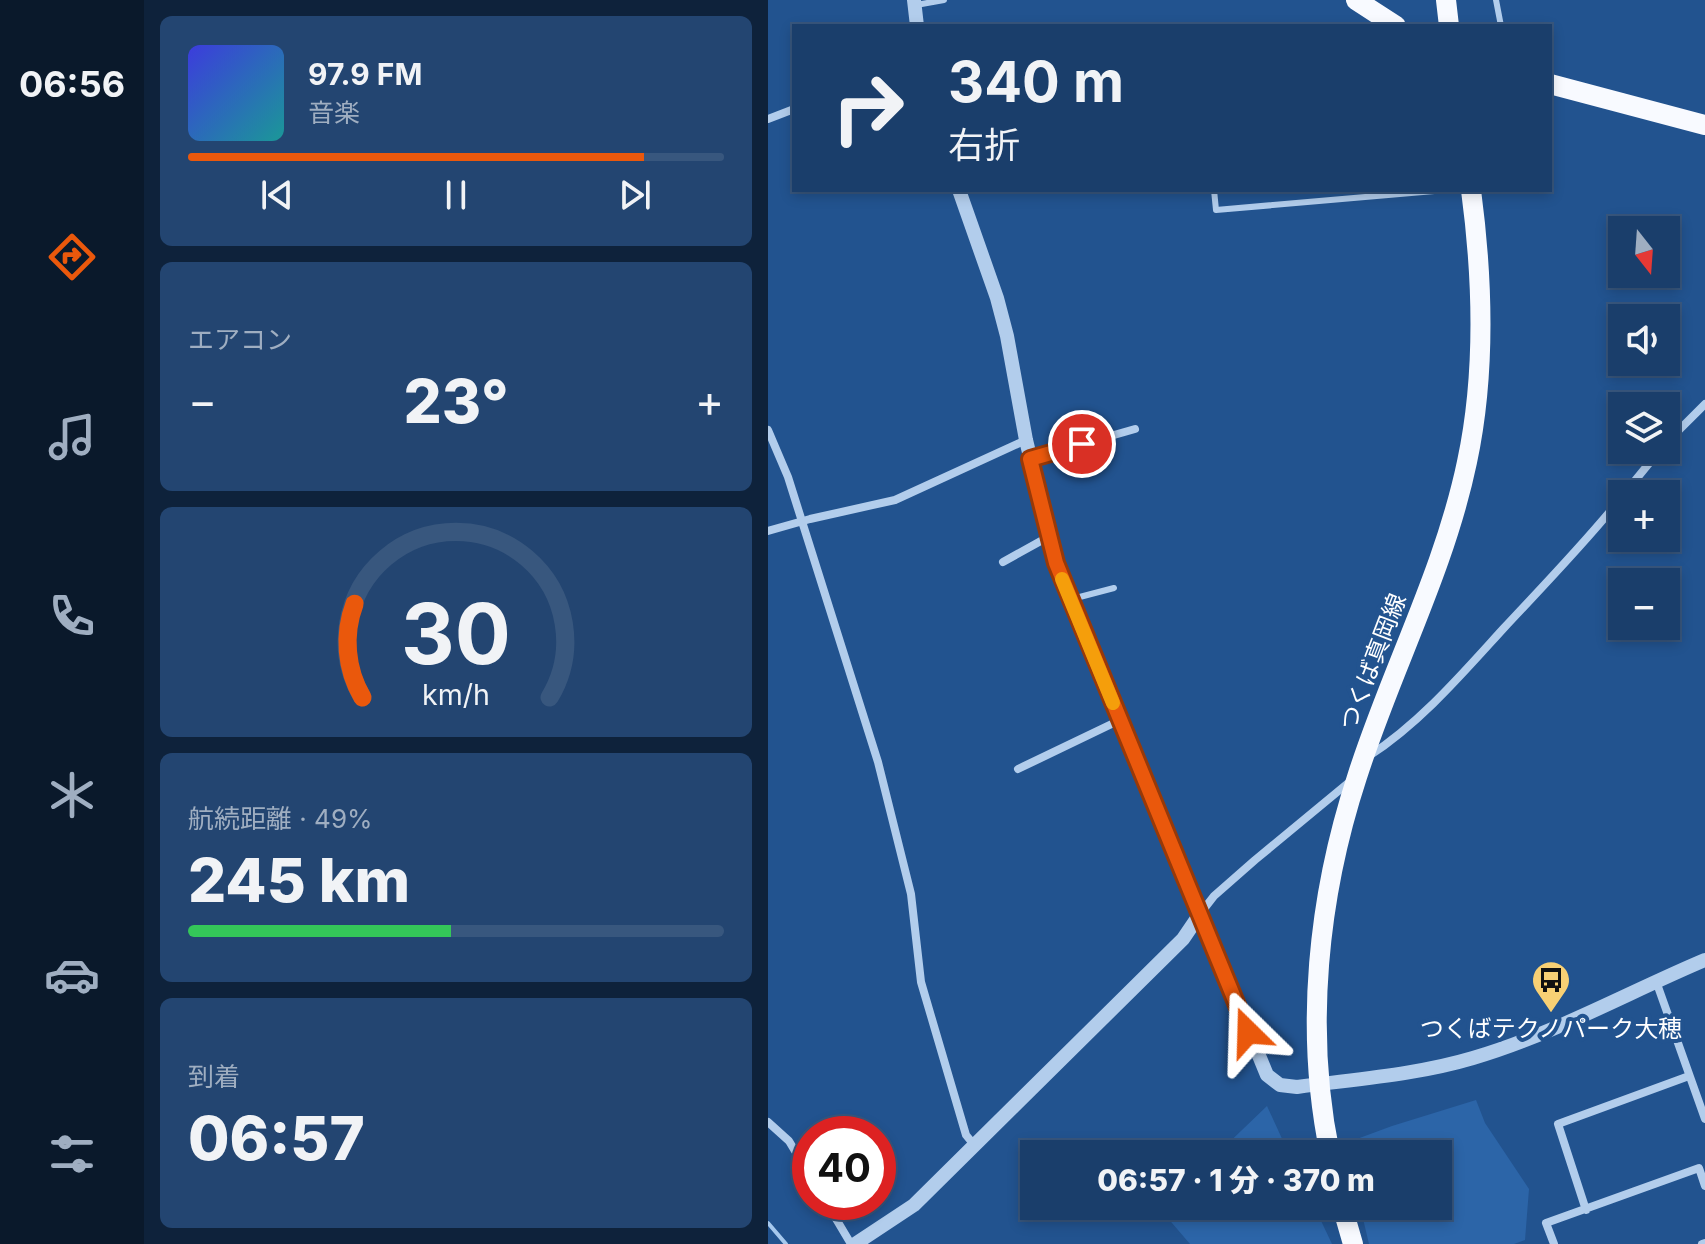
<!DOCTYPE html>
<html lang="ja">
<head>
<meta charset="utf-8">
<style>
  :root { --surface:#1a3e6b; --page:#234571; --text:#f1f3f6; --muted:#9faec1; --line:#38577e; --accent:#ea580c }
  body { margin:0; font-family:Inter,"Noto Sans JP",sans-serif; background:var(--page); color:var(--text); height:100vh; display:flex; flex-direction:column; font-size:30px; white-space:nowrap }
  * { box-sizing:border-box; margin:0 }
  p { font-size:26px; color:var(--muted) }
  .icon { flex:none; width:44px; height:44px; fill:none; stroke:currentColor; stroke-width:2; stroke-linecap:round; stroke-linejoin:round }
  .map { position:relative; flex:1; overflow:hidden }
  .sheet { display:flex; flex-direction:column; gap:16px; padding:16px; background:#0e223b; width:624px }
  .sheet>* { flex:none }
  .banner { position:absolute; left:24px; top:24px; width:760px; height:168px; border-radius:0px; box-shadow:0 4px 12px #0003,0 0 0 2px var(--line); background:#1a3e6b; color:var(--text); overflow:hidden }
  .needle { width:52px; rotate:163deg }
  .controls { position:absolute; left:840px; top:216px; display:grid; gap:16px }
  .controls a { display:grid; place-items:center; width:72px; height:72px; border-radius:0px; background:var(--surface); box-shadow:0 4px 12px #0003,0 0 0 2px var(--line); font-size:40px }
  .speed { position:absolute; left:24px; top:1116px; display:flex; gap:16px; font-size:40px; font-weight:700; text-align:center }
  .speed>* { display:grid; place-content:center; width:104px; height:104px; border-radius:50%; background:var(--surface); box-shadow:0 4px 12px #0003,0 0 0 2px var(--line); line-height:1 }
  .speed .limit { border:12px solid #d22; background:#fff; color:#111 }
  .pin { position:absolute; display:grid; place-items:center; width:68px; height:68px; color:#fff; margin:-34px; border:4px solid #fff; border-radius:50%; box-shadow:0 2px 8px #0007 }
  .me { position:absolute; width:88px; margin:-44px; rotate:338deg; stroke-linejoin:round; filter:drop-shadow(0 0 6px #0008) }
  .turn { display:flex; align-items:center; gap:28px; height:168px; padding:0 24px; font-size:36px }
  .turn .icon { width:104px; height:104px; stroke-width:2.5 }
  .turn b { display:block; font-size:56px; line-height:68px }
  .big { font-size:60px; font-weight:800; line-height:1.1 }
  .sheet .tile { flex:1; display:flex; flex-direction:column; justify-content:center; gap:12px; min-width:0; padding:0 28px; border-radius:12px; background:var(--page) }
  .sheet .dial { align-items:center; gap:0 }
  .dial svg { height:208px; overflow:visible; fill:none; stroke:var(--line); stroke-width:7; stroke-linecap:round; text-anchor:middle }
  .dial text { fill:var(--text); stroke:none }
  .song { display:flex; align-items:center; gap:24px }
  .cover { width:96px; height:96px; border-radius:12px; background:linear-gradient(135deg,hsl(240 70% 55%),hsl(180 70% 35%)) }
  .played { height:8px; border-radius:4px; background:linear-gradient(90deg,var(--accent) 85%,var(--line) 85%) }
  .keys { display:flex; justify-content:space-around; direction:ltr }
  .heat { display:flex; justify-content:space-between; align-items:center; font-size:44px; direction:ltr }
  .charge { height:12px; border-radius:6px; background:linear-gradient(90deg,#34c759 49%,var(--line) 0) }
  .trip { position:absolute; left:252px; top:1140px; width:432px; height:80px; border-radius:0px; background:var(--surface); box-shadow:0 4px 12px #0003,0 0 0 2px var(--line); font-weight:800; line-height:80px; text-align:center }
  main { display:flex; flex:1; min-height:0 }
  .tab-bar { display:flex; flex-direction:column; width:144px; justify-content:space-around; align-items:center; background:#0a192b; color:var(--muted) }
  .tab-bar .icon { width:56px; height:56px }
  .tab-bar .current { color:var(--accent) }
  .tab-bar b { font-size:36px; color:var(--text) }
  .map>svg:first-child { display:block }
</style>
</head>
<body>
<main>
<nav class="tab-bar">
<b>06:56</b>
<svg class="icon current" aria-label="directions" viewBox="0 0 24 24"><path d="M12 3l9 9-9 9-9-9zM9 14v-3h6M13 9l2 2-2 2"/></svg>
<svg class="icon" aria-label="music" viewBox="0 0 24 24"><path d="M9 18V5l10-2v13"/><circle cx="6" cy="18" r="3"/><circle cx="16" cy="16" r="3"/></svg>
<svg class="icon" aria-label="phone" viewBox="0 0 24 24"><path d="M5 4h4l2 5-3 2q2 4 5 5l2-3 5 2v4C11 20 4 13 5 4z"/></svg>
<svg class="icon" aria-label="climate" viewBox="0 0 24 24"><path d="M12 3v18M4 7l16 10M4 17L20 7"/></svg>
<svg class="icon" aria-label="car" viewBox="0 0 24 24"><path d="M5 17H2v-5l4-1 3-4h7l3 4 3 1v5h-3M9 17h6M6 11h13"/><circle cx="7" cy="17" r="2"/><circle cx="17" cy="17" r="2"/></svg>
<svg class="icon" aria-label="filters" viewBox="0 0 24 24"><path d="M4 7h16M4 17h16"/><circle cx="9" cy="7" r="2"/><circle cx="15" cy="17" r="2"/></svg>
</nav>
<section class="sheet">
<div class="tile">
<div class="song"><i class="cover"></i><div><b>97.9 FM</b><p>音楽</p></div></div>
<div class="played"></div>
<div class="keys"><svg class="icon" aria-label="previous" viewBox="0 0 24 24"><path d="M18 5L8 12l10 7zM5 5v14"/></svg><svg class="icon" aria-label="pause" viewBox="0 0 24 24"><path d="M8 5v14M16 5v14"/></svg><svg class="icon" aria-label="next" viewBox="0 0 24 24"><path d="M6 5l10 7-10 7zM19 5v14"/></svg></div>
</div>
<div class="tile"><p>エアコン</p>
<div class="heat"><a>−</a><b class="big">23°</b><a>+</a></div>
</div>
<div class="tile dial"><svg viewBox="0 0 100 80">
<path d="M14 69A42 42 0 1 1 86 69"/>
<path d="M14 69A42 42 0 0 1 11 33" stroke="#ea580c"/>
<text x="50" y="56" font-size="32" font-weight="700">30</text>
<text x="50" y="72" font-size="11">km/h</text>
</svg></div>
<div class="tile"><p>航続距離 · 49%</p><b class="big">245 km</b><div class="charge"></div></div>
<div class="tile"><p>到着</p><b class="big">06:57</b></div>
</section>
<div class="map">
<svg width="937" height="1244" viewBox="0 0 937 1244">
  <rect width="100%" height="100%" fill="#22538f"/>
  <path fill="#2c65a8" d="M708,1100L717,1123L761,1189L757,1240L746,1244H601L592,1206H670V1154H581L578,1143L624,1126Z
    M499,1106L521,1154H449Z
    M395,1206H546L564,1244H422L392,1209Z"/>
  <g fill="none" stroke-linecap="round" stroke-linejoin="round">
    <path stroke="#a6c8ed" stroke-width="4" d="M0,1223L18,1244"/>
    <path stroke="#b2cdec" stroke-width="6" d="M728,0L733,26
      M148,5L176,0
      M446,190L448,210L678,190
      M304,599L346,588"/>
    <path stroke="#b2cdec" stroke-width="8" d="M0,119L26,109
      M0,430L20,477L110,762L143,894L153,982L198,1135L207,1146
      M898,443L937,404
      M262,459L367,429
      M856,494L892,450
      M0,531L42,519L127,500L258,440
      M235,562L280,537
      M601,756C652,723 694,674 735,629C775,586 817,543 854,497
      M250,769L352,720
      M432,914L446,896L487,860L585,779
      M888,981L937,1119
      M0,1122L21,1141L42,1176
      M58,1202L83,1244
      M818,1210L790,1124L921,1076
      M786,1244L778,1223L931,1168L937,1186
      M934,1244L937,1243"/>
    <path stroke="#b2cdec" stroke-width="14" d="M146,0L149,26
      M191,190L229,298L239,336L258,440L288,563L499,1075L512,1085L529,1087C587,1079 648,1075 705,1058C784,1035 861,992 937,960
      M87,1244L146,1205L415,939L432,914"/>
    <path stroke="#f8faff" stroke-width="20" d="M588,0L628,26
      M678,0L681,26
      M782,84L937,125
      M562,1154C536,1030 550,896 589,777C623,670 676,572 699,462C718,373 715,280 703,190
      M574,1206L585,1244"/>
  </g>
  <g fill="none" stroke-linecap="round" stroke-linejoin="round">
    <g stroke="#983908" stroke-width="20">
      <path id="route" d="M314,444L262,459L288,563L480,1032"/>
    </g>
    <use href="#route" stroke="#ea580c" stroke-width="14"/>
    <path stroke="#f59e0b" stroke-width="14" d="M294,579L345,703"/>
  </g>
  <defs>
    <g id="bus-pin" transform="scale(2)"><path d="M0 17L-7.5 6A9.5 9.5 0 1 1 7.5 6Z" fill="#f8d074" stroke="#22538f"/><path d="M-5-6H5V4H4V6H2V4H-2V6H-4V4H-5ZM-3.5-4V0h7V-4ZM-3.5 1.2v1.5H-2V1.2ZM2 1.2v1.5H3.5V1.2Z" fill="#111"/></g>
  </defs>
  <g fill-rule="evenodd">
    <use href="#bus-pin" x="783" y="980"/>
  </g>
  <g text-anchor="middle" stroke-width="8" stroke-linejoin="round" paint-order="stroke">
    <g font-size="24" fill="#fff" stroke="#22538f">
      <text transform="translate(605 662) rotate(-69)" y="8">つくば真岡線</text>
    </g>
    <g font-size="24" fill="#fff" stroke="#22538f">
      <text x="783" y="1037">つくばテクノパーク大穂</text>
    </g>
  </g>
</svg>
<div class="controls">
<a><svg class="needle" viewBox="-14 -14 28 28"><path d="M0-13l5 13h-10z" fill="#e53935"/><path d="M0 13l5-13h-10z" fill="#9faec1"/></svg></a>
<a><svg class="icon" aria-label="sound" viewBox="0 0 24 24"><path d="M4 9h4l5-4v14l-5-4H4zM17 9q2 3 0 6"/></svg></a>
<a><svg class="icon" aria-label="layers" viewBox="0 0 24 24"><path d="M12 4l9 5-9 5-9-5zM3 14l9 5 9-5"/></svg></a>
<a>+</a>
<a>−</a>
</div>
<div class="speed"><div class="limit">40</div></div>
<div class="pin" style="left:314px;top:444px;background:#d93025"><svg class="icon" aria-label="arrive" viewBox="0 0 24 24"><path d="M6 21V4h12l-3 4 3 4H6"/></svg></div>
<svg class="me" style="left:480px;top:1032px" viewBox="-20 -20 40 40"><path d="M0-17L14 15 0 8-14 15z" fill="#ea580c" stroke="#fff" stroke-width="4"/></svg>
<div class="trip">06:57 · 1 分 · 370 m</div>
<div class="banner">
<div class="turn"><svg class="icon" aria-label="right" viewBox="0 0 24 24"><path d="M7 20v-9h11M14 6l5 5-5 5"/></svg><div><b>340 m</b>右折</div></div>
</div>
</div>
</main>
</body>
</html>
